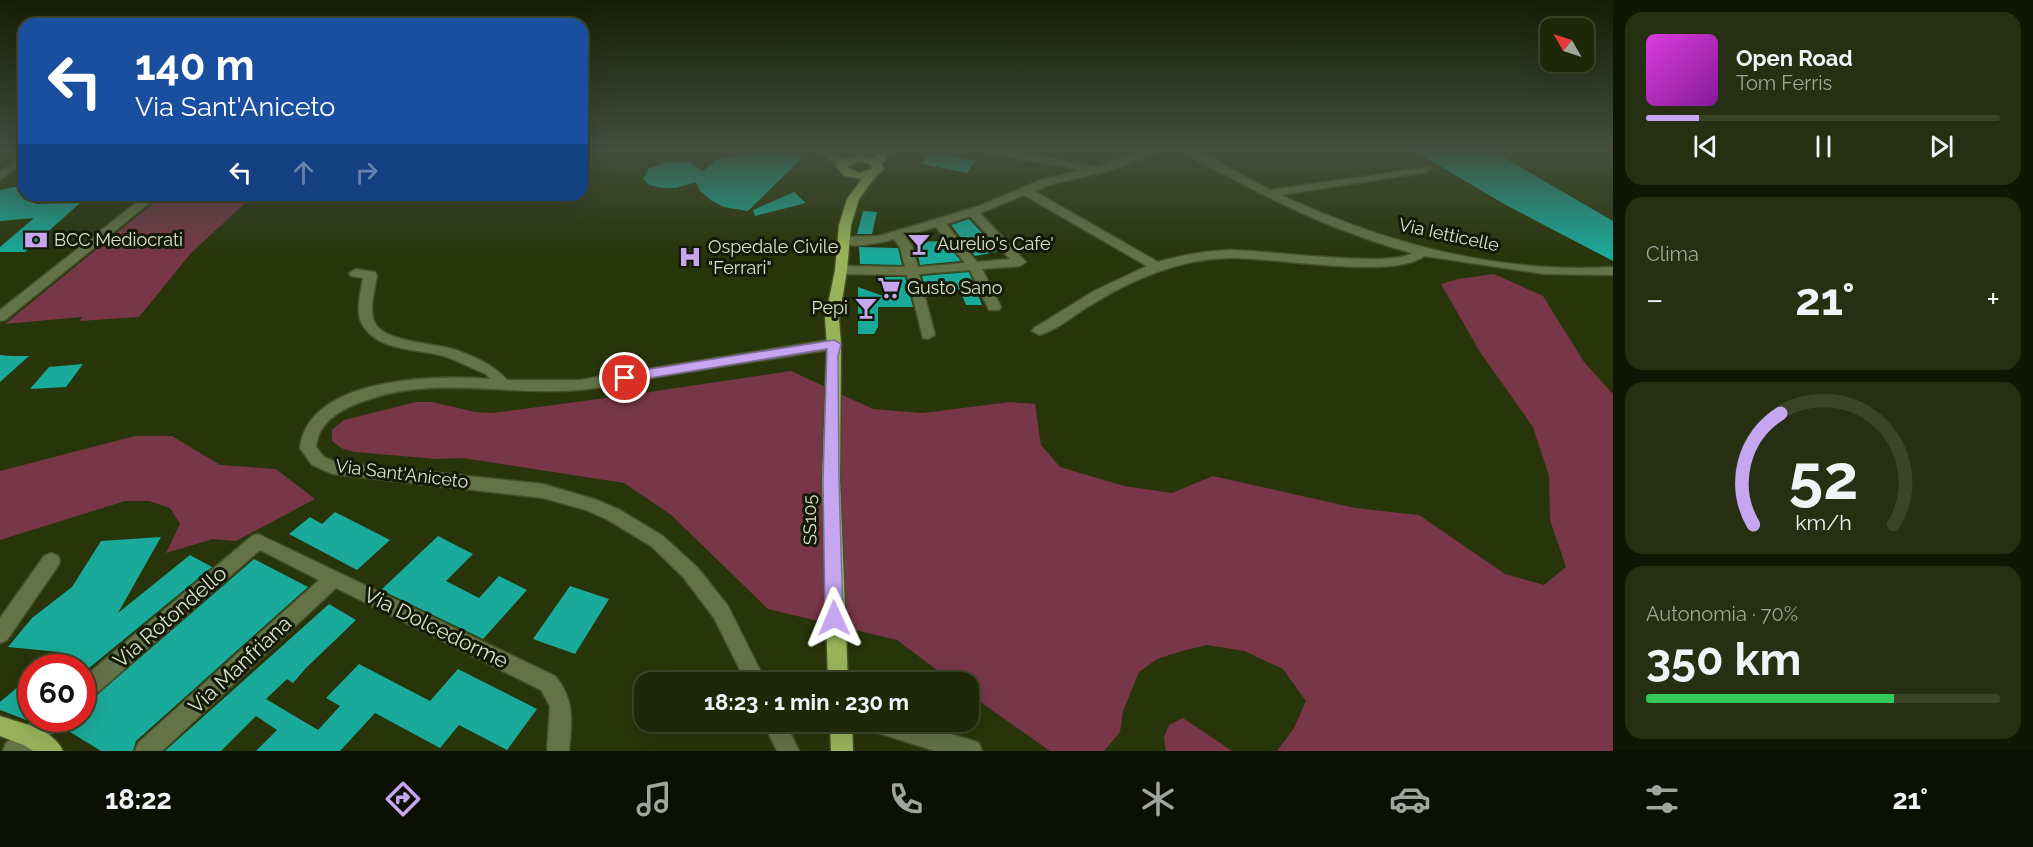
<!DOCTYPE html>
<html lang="it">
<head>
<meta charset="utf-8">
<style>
  :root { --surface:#1e2707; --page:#262f11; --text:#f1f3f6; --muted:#a1a59b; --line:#3c4428; --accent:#c6a6f0 }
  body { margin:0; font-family:Raleway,sans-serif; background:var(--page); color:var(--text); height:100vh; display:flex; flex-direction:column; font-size:22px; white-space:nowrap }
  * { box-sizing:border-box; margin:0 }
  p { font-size:20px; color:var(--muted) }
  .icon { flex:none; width:33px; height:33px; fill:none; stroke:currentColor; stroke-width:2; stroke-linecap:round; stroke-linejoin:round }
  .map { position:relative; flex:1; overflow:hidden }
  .side { display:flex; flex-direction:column; gap:12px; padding:12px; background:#101504; width:420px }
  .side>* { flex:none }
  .guide { position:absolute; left:18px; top:18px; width:570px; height:183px; border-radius:18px; box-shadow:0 6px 24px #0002,0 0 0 2px var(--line); background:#1a4fa0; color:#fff; overflow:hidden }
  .needle { width:39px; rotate:309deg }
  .fabs { position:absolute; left:1540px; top:18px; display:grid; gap:12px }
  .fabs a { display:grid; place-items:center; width:54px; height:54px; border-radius:12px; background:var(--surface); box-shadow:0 6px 24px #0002,0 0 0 2px var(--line); font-size:30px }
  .speed { position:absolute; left:18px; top:654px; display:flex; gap:12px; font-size:30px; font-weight:700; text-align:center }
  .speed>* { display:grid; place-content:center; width:78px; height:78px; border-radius:50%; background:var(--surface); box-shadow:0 6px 24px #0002,0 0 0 2px var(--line); line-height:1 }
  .speed .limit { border:9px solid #d22; background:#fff; color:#111 }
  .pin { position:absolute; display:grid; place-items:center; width:51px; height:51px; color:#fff; margin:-26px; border:3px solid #fff; border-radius:50%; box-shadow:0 2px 6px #0007 }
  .me { position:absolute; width:66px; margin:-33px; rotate:359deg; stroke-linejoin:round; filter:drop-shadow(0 0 4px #0008) }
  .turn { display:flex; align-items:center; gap:21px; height:126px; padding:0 18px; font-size:27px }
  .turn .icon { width:78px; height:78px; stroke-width:2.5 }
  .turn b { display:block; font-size:42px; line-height:51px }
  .lanes { display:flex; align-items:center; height:57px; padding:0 18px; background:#0003; justify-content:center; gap:30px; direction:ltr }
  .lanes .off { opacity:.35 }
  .big { font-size:45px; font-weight:700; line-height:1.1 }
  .side .card { flex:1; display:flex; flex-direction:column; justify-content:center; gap:9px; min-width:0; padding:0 21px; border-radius:18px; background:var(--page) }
  .side .dial { align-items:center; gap:0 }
  .dial svg { height:156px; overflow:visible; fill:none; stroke:var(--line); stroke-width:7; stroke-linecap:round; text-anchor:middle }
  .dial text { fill:var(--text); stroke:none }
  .song { display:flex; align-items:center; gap:18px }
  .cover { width:72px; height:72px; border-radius:9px; background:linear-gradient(135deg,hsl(300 70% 55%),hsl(290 70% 35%)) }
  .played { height:6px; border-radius:3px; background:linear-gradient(90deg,var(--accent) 15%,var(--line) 15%) }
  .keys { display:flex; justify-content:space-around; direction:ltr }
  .heat { display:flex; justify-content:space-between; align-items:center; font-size:33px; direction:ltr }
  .charge { height:9px; border-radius:4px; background:linear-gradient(90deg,#34c759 70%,var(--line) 0) }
  .trip { position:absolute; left:634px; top:672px; width:345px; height:60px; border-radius:18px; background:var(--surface); box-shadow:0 6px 24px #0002,0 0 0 2px var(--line); font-weight:700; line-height:60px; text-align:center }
  .dock { display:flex; height:96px; justify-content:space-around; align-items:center; background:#0c1003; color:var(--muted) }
  .dock .icon { width:42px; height:42px }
  .dock .current { color:var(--accent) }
  .dock b { font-size:27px; color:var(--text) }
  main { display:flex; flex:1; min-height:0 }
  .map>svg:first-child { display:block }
</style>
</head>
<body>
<main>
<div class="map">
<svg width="1613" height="751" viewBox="0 0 1613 751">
  <rect width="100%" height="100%" fill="#283409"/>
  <path fill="#773749" d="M163,195H321L317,200L245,203L191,253L139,317L80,321L82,317L5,324Z
    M1494,274L1543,296L1584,362L1613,394V751H1277L1294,728L1306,701L1283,669L1244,651L1207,645L1182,651L1157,659L1139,672L1123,711L1120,732L1104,751H1050L969,694V682H953L897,640L768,609L670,514L624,483L463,458L437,459L354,452L341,448L332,441V430L344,420L416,402H433L475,412L492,413L629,395L791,371L873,409L923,413L1010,402L1035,404L1041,445L1060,467L1124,486L1172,493L1213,476L1355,508L1419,515L1505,574L1544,585L1566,567L1550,520L1549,476L1533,427L1480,352L1441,284L1458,279Z
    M135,436H172L220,465L276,469L315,499L236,541L213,539L166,553L180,524L170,508L149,501H125L0,540V471Z
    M1183,718L1229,749L1232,751H1166L1164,737L1169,725Z"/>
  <path fill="#1aaa9b" d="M1413,150H1491L1613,221V261L1504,204Z
    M772,152L803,157L748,211L724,207L712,201L700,191L696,182L676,188H662L650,185L643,179L648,169L666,162L687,163V161L703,171L716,160L751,153Z
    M931,152L975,161L967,173L922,164Z
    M14,187H24V195L42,197L35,204L80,203L25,252H0V247L34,218L0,221V190Z
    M794,192L806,203L755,216L753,210Z
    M863,211L877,212L872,234H857Z
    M969,219L997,249L996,252L975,256L951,225Z
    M944,241L961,261L920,265L915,242Z
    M859,247L898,248L902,265L860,264Z
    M969,272L982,305H966L960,290H925L922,276Z
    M882,277H905L913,307H878V327L874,334H858V287L886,297Z
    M0,355L12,356H29L0,382Z
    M83,364L66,387L30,389L49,367Z
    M335,512L390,540L357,570L289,534L310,517L322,524Z
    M438,536L473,554L446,581L479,598L499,576L527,590L483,639L381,590Z
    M161,537L118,613L190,555L212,567L89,668H41L60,652L8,647L32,618L72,587L101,541Z
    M254,559L308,587L136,741L133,751H101L62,727L70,718H82V708Z
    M570,586L609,599L575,654L533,639Z
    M329,604L356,620L306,668L293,683L287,679L266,699L318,730L340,706L326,698L359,664L430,701L458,669L537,709L507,750L459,725L440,748L375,713L340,751H256L277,730L256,716L221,751H165Z
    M32,675V719L29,721L0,710V702Z"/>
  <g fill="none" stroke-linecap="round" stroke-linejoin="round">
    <g stroke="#445028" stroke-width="3">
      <path id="minor" d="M818,150H830L847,164L846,166H838Z
        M983,150H1007L1096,167L1144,150H1159L1115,169L1049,185L1034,191L1158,262C1182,255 1205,251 1230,250C1264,250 1392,268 1412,253C1347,235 1286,208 1228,176C1213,169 1195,161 1184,150H1197L1270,190L1430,167L1431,169L1426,172L1281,195C1384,243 1498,274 1613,267V275L1545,274L1424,256C1394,280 1273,257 1230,258C1177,259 1131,280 1086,308C1072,317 1055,331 1039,335L1032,331L1034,328L1094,291L1147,266L1024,195L980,213L1026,262L1020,266L982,269L1001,307L999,310H989L970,270L919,274L935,335L928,339L923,338L907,275L841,274L835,270L841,266L905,267L900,247L894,239C881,243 847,250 837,241L843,237L878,236L920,224L979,206L1041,180L1082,170L988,153ZM970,216L1010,259L977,262L946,224ZM936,227L965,263L918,267L912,246L905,236Z
        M24,155V163L0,180V172Z
        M146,195H159L5,320L0,321V310Z
        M356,269L375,272L377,275C375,289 369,308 374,321C382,343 437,343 456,350C475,357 494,365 507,380H579L834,339L839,341L841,344L834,349C777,358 720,367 663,376C635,381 606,388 578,390C508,396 437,376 370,399C345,407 319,419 316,447L324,457L336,462L543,484L597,500L620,510L663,536L698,568L728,606L766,682H746L714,618L684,578L651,546L608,520L586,510L543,498L333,474L312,465L300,448C309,376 436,375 490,379L486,374C473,369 460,362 447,357C420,348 378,353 362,324C355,312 361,291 363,278L351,276L349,273Z
        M258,534L555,676C575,699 572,723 569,751H547L550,706L541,690L336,588L162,751H135L138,743L319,580L260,550L89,700L82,703V679L252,536Z
        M51,553L58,556L60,561L58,566L7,640L0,643V618L44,556Z
        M36,718H64L61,725L31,751H3L6,743Z
        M763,722H785L799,751H777Z
        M863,722H908L971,740L979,743L982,751H935L866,729Z"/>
    </g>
    <g stroke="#445028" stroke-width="3">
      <path id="major" d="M881,150H892L882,164L884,169L876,176L859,199L851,225L847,270L839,319L841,344L840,480L848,682H828L822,480L827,344L825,319L835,270L839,225L847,199L862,179L845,176L836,167L840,160L858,155L875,158ZM858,161L870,164L873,168L859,173L847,167Z
        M0,716C20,723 54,729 63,751H33L24,745L0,736Z
        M830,722H852L853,751H831Z"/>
    </g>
    <use href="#minor" fill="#647248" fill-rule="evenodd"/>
    <use href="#major" fill="#98b45a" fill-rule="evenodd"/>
  </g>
  <linearGradient id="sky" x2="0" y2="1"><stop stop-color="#161d05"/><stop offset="0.59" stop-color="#42503e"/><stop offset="1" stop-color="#42503e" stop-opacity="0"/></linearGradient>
  <rect width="1613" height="255" fill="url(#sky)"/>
  <path fill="#c6a6f0" stroke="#816c9c" stroke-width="1.5" d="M834,340L841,344L838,356L839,480L843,618L841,623L834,626L828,623L825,618L823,480L827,349L625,382L618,378L625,373Z"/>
  <defs>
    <g id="bank-bare" transform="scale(1.8)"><path d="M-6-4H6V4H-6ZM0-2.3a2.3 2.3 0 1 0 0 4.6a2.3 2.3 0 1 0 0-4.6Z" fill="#c6a6f0" stroke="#141908" stroke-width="2.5" paint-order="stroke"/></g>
    <g id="bar-bare" transform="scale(1.8)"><path d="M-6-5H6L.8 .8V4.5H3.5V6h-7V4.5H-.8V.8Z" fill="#c6a6f0" stroke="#141908" stroke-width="2.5" paint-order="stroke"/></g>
    <g id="hospital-bare" transform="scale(1.8)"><path d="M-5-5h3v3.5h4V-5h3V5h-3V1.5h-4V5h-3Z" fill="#c6a6f0" stroke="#141908" stroke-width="2.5" paint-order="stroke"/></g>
    <g id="supermarket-bare" transform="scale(1.8)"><path d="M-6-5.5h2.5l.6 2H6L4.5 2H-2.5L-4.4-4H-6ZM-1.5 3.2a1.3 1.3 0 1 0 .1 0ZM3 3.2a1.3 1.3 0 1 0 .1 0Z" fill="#c6a6f0" stroke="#141908" stroke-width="2.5" paint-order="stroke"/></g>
  </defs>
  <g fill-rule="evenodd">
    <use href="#bank-bare" x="36" y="240"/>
    <use href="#bar-bare" x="919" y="244"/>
    <use href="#hospital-bare" x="690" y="257"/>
    <use href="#supermarket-bare" x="889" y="288"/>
    <use href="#bar-bare" x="866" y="308"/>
  </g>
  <g text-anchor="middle" stroke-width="6" stroke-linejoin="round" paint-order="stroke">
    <g font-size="18" fill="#d8e0c9" stroke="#141908">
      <text transform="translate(1449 235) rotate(12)" y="6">Via Ietticelle</text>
      <text transform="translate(402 474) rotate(7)" y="6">Via Sant'Aniceto</text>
      <text transform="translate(810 520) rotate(-91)" y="6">SS105</text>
    </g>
    <g font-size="18" fill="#d8e0c9" stroke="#141908" text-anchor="start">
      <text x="54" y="246">BCC Mediocrati</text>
      <text x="937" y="250">Aurelio's Cafe'</text>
      <text x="708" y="253">Ospedale Civile<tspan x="708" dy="21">"Ferrari"</tspan></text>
      <text x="907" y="294">Gusto Sano</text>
      <text x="848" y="314" text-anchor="end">Pepi</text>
    </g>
    <g font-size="21" fill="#d8e0c9" stroke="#141908">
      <text transform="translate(170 617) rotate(-41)" y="7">Via Rotondello</text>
      <text transform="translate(436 628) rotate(26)" y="7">Via Dolcedorme</text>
      <text transform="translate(240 665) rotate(-43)" y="7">Via Manfriana</text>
    </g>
  </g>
</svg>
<div class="fabs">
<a><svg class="needle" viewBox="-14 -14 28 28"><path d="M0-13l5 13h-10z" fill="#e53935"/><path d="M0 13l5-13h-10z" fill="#a1a59b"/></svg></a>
</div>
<div class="speed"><div class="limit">60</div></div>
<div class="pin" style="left:625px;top:378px;background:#d93025"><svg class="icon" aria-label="arrive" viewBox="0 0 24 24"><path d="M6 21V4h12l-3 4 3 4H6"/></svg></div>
<svg class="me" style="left:834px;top:618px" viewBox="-20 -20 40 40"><path d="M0-17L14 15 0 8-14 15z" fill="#c6a6f0" stroke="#fff" stroke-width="4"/></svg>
<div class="trip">18:23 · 1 min · 230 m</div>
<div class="guide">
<div class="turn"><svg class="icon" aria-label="left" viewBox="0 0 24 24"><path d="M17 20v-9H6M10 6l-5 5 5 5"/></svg><div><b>140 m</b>Via Sant'Aniceto</div></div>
<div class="lanes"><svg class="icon" aria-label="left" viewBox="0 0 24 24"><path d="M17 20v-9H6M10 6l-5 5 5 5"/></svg><svg class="icon off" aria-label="ahead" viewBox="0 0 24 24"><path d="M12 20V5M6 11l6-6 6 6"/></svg><svg class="icon off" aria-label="right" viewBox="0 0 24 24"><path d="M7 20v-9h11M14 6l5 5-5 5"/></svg></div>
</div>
</div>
<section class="side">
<div class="card">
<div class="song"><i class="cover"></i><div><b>Open Road</b><p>Tom Ferris</p></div></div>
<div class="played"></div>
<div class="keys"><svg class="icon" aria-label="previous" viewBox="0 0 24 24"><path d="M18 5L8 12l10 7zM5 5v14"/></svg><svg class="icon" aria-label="pause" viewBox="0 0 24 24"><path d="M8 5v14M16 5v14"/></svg><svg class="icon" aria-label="next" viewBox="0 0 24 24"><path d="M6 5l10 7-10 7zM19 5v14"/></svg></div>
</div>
<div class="card"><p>Clima</p>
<div class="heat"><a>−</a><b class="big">21°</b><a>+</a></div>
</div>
<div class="card dial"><svg viewBox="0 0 100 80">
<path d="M14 69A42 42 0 1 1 86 69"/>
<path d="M14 69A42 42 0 0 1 28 12" stroke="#c6a6f0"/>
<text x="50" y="56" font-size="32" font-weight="700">52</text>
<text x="50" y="72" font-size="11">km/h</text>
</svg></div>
<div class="card"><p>Autonomia · 70%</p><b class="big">350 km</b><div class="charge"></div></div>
</section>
</main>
<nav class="dock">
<b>18:22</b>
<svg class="icon current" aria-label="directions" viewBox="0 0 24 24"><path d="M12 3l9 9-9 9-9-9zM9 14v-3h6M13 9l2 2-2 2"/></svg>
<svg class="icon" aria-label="music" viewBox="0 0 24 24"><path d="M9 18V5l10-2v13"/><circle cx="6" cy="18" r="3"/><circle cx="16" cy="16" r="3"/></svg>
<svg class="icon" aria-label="phone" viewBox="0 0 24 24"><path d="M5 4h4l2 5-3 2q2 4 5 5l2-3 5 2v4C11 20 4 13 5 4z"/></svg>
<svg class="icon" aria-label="climate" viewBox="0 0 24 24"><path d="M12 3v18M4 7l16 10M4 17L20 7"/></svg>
<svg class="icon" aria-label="car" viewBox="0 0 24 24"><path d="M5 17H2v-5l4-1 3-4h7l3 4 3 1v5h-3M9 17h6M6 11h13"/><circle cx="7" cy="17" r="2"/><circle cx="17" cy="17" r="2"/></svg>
<svg class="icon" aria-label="filters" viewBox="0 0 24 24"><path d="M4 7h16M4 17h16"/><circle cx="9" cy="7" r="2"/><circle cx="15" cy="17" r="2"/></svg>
<b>21°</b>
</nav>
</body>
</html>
